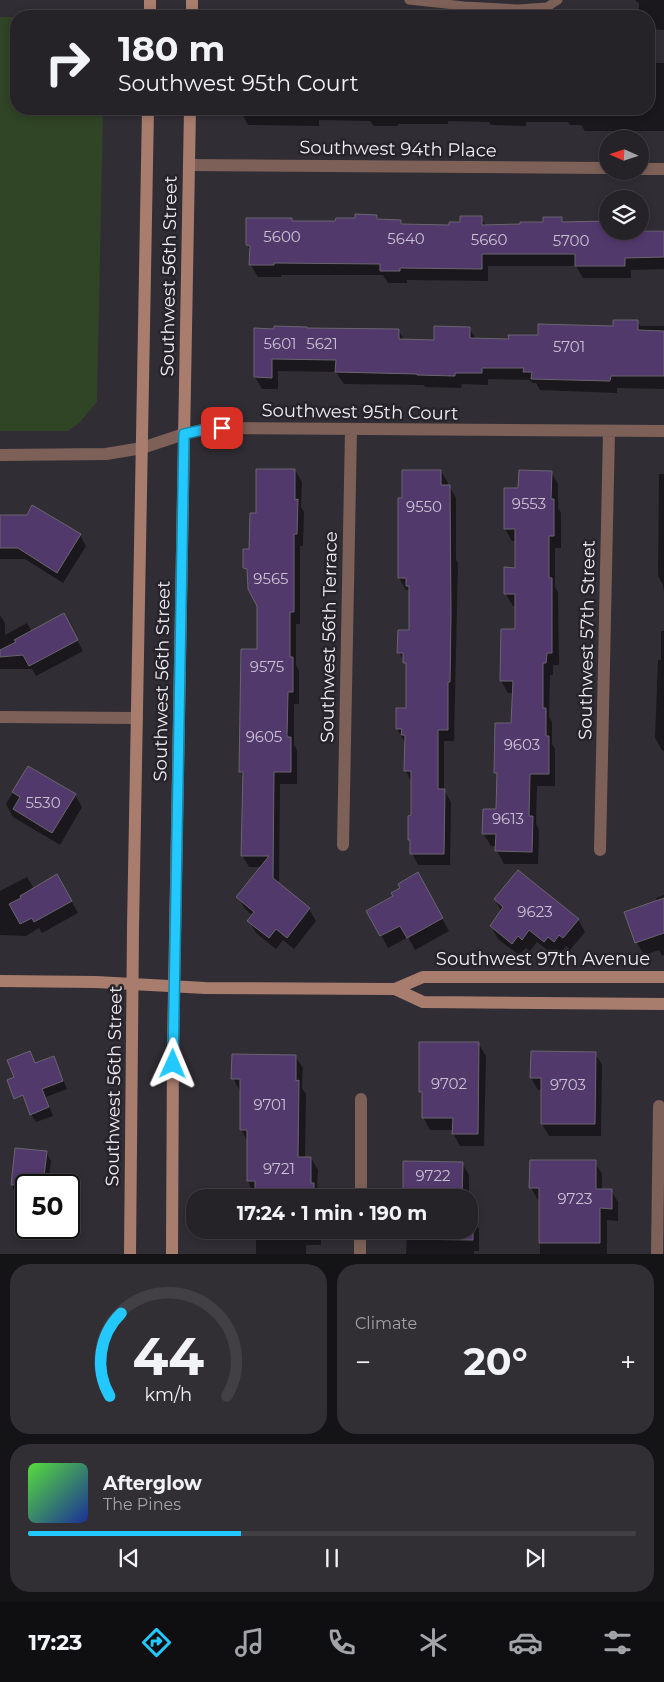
<!DOCTYPE html>
<html lang="en">
<head>
<meta charset="utf-8">
<style>
  :root { --surface:#252228; --page:#312f34; --text:#f1f3f6; --muted:#a3a4a8; --line:#423f45; --accent:#23c9fe }
  body { margin:0; font-family:Montserrat,sans-serif; background:var(--page); color:var(--text); height:100vh; display:flex; flex-direction:column; font-size:19px; white-space:nowrap }
  * { box-sizing:border-box; margin:0 }
  p { font-size:16px; color:var(--muted) }
  .icon { flex:none; width:28px; height:28px; fill:none; stroke:currentColor; stroke-width:2; stroke-linecap:round; stroke-linejoin:round }
  .map { position:relative; height:1254px; overflow:hidden }
  .drawer { display:flex; flex-direction:column; gap:10px; padding:10px; background:#141316; flex:1 }
  .drawer>* { flex:none }
  .hud { position:absolute; left:10px; top:10px; width:645px; height:105px; border-radius:20px; box-shadow:0 2px 8px #0003,0 0 0 1px var(--line); background:#252228; color:var(--text); overflow:hidden }
  .needle { width:32px; rotate:273deg }
  .controls { position:absolute; left:599px; top:130px; display:grid; gap:10px }
  .controls a { display:grid; place-items:center; width:50px; height:50px; border-radius:50%; background:var(--surface); box-shadow:0 2px 8px #0003,0 0 0 1px var(--line); font-size:25px }
  .speed { position:absolute; left:15px; top:1174px; display:flex; gap:10px; font-size:25px; font-weight:700; text-align:center }
  .speed>* { display:grid; place-content:center; width:65px; height:65px; border-radius:50%; background:var(--surface); box-shadow:0 2px 8px #0003,0 0 0 1px var(--line); line-height:1 }
  .speed .limit { border:2px solid #111; border-radius:8px; background:#fff; color:#111 }
  .pin { position:absolute; display:grid; place-items:center; width:42px; height:42px; color:#fff; margin:-21px; border-radius:10px; box-shadow:0 2px 8px #0006 }
  .me { position:absolute; width:55px; margin:-28px; rotate:1deg; stroke-linejoin:round; filter:drop-shadow(0 0 4px #0008) }
  .turn { display:flex; align-items:center; gap:18px; height:105px; padding:0 25px; font-size:22px }
  .turn .icon { width:65px; height:65px; stroke-width:2.5 }
  .turn b { display:block; font-size:35px; line-height:42px }
  .big { font-size:38px; font-weight:700; line-height:1.1 }
  .drawer .card { flex:1; display:flex; flex-direction:column; justify-content:center; gap:8px; min-width:0; padding:0 18px; border-radius:20px; background:var(--page) }
  .drawer .dial { align-items:center; gap:0 }
  .dial svg { height:130px; overflow:visible; fill:none; stroke:var(--line); stroke-width:7; stroke-linecap:round; text-anchor:middle }
  .dial text { fill:var(--text); stroke:none }
  .song { display:flex; align-items:center; gap:15px }
  .cover { width:60px; height:60px; border-radius:8px; background:linear-gradient(135deg,hsl(110 70% 55%),hsl(230 70% 35%)) }
  .played { height:5px; border-radius:2px; background:linear-gradient(90deg,var(--accent) 35%,var(--line) 35%) }
  .keys { display:flex; justify-content:space-around; direction:ltr }
  .heat { display:flex; justify-content:space-between; align-items:center; font-size:28px; direction:ltr }
  .drawer .tiles { flex:1; display:grid; gap:10px; grid-template-columns:1fr 1fr }
  .card:last-child { grid-column:span 2 }
  .trip { position:absolute; left:186px; top:1189px; width:292px; height:50px; border-radius:20px; background:var(--surface); box-shadow:0 2px 8px #0003,0 0 0 1px var(--line); font-weight:700; line-height:50px; text-align:center }
  .dock { display:flex; height:80px; justify-content:space-around; align-items:center; background:#0f0e10; color:var(--muted) }
  .dock .icon { width:35px; height:35px }
  .dock .selected { color:var(--accent) }
  .dock b { font-size:22px; color:var(--text) }
  .map>svg:first-child { display:block }
</style>
</head>
<body>
<div class="map">
<svg width="664" height="1255" viewBox="0 0 664 1255">
  <rect width="100%" height="100%" fill="#312d35"/>
  <path fill="#304426" d="M0,17H16V109H103L97,402L80,422L68,431H0Z"/>
  <path fill="#0007" d="M635,0H664V30L649,29V16H639V3Z
    M649,59L652,63H664V131H585L581,125H570L568,122H526V126L491,125L489,122L448,121V124H398V126H374L370,121L319,120V126L248,125L241,112V109H649Z
    M377,216L379,220L400,221L403,226H451L481,218L486,226L544,223L561,218L564,223L602,222L601,219H608V231H640V225L643,230H664V269L631,270V278H583L576,266H488V281L407,280V283H388L383,275H281V277H258L251,265V251L247,245L291,219L293,222H337Z
    M637,321L640,326H664V389L617,388V393L540,390L536,383H532L530,380L488,379V385L462,384L461,388L425,387L424,385L344,384L336,372L278,371V389H262L255,377L256,330L399,331L404,340L435,341L469,328L476,339L510,340L615,327Z
    M295,470L302,482L301,507L304,512L303,546H300V624H296V665L299,671V704H294V745L297,750V784H280L279,884L309,909L316,921L294,949L283,940L276,949L256,933L249,921L253,916L245,909L238,897L262,867H249L242,855L244,778L240,771L258,650V605L249,575L245,568L257,514Z
    M441,471L448,483V486H449L456,498V560L458,563L454,741H444V790L451,802L450,865H418L412,853V844L409,840L412,817V783L406,771V741H404L397,729L408,709V669L399,652L410,631V590H406L399,578L403,500Z
    M551,472L558,484V508L561,513V548H555V587L558,592L559,665H553V675H550L549,717L552,722V744L555,749V786H537L536,824L539,830L538,864H504L497,851V846H491L483,833L498,810V777L496,773L513,724L514,693H508L501,681L517,630L516,606H513L505,593L517,569L516,541H512L505,529L520,490Z
    M659,474H664V593L663,585L658,576Z
    M0,516L80,535L86,546L63,583L25,559H0Z
    M0,615L5,623V635L27,623L32,632L63,615L83,651L36,676L32,669H0Z
    M661,631H664V751L662,750L655,738L658,660H661Z
    M28,767L75,795L82,807L60,845L13,817L6,804Z
    M417,874L449,931L415,950L408,937L388,948L368,911L395,896Z
    M57,876L78,913L42,933L39,928L26,936L0,935V891L27,877L33,887L30,891Z
    M664,895V955L662,956L659,950L644,955L637,943L626,913L657,901L656,898Z
    M495,899L578,919L585,932L570,950L566,946L561,953L555,949L551,953L537,942L530,951L526,948L519,955L498,939L491,926L501,911Z
    M478,1043L486,1056L484,1146H460L453,1133V1130H430L423,1117L424,1098L420,1092Z
    M29,1052L35,1064L53,1057L67,1089L46,1097L53,1116L36,1122L31,1114Z
    M595,1053L602,1065L601,1136H549L542,1124V1090H538L531,1078Z
    M295,1056L303,1068L302,1088L306,1094L305,1158H311L318,1170L317,1191L321,1198H256L248,1181V1142L241,1129L242,1091H240L233,1078Z
    M16,1149L46,1152L51,1161L48,1185H26V1196L17,1195L12,1186Z
    M595,1162L602,1174V1190H611L618,1202V1221L607,1220V1255H540V1200H538L531,1188Z
    M462,1163L469,1175V1198H404Z
    M470,1217H472L479,1229V1251H474V1255H406L407,1230H470Z
    M256,1230H321V1245H306V1255H256Z"/>
  <path fill="#52396c" stroke="#69656e" d="M355,214L377,215V219L401,220V224L449,225V222H460V216H482V225L520,224V222H543V217H562V222L608,221V231H664V257L625,258V266H575V254H482V269L400,268V271H380V264L274,263V265H249L250,246L246,245V218H292V221H335L336,218H355Z
    M613,320H638V330L664,331V376H611L610,381L531,379L532,372H523L524,368H482V373H455V376L417,375V374L335,372L336,360L272,359V378L254,377V328L274,329V326L307,327V328L399,329V339L434,340V326L470,327V338L509,339L508,335H538V324L613,326Z
    M256,469H295V500L298,499L297,534H294V612H290V657H293V692H288L287,737H291V772H274L273,878L310,908L287,938L276,929L269,938L247,921L254,912L236,897L269,856H241L243,772H239L241,649H257V606L248,589L247,569L243,568V549H249L250,513H256Z
    M402,470H441V485H450L451,614L450,682H448V730H438V789H445L444,854H410V840H408V816L411,815V771H404L405,735H401L402,729H396V708H406V663H403V653H397L398,630H409V586H406V578H398V498H402Z
    M519,470L552,471L551,499H554V536H549V578H552V653H547L546,663H543V708H546V736H549V774H530L529,816H533L532,852L495,851L496,834H482L483,809H496L497,773H494L495,723H511L513,681H500L501,629H515V594H504V567L515,568V529H504V488H518Z
    M32,505L81,534L57,573L18,548H0V515H27Z
    M64,613L78,640L29,666L23,655L0,657V650L16,642L14,640Z
    M28,766L76,794L52,833L13,809L20,797L12,792Z
    M518,870L579,919L563,938L559,935L554,942L548,937L544,942L529,930L522,940L518,936L512,944L490,926L503,907L494,899Z
    M418,872L443,918L407,938L400,926L380,936L366,911L393,896L391,893L400,888L398,884Z
    M57,874L72,901L34,922L32,918L20,924L9,904L21,898L20,896Z
    M664,898V933L635,943L624,912Z
    M419,1042H479L478,1134H452L453,1118H422V1092H419Z
    M30,1051L35,1063L54,1056L63,1081L42,1089L49,1107L30,1115L23,1095L14,1099L7,1080L14,1077L7,1060Z
    M531,1051L596,1052L595,1124H541V1078H530Z
    M232,1054L296,1055V1081L299,1080L298,1157H311V1183H314V1198H255V1181H247V1130H240V1079H231Z
    M15,1148L47,1151L43,1185H11Z
    M530,1160H596V1189H612V1209L600,1208V1243H539V1188H529Z
    M403,1161L463,1162L462,1198H403Z
    M470,1216H473V1240L406,1239V1230H470Z
    M255,1230H314V1233L255,1232Z"/>
  <g fill="none" stroke-linecap="round" stroke-linejoin="round">
    <path stroke="#7d6158" stroke-width="9" d="M409,0L464,6L518,9L547,7L558,0"/>
    <path stroke="#7d6158" stroke-width="12" d="M189,165L608,168
      M640,169H664
      M0,455L106,454L142,448L184,434L211,428L664,431
      M0,717L137,718
      M343,845L351,430
      M600,850L609,431
      M361,1198V1099
      M360,1255V1230
      M657,1255L659,1106"/>
    <path stroke="#a97d6e" stroke-width="12" d="M150,16V0
      M192,16V0
      M0,981L96,982L205,988L395,989L423,1002L664,1004
      M395,989L423,977H664
      M130,1255L133,928L148,109
      M172,1255L173,1047L190,109"/>
  </g>
  <g fill="none" stroke-linecap="round" stroke-linejoin="round">
    <g stroke="#1783a5" stroke-width="12">
      <path id="route" d="M173,1064L184,434L211,428H222"/>
    </g>
    <use href="#route" stroke="#23c9fe" stroke-width="9"/>
  </g>
  <g text-anchor="middle" stroke-width="5" stroke-linejoin="round" paint-order="stroke">
    <g font-size="15" fill="#c9c1d2">
      <text x="282" y="242">5600</text>
      <text x="406" y="244">5640</text>
      <text x="489" y="245">5660</text>
      <text x="571" y="246">5700</text>
      <text x="280" y="349">5601</text>
      <text x="322" y="349">5621</text>
      <text x="569" y="352">5701</text>
      <text x="529" y="509">9553</text>
      <text x="424" y="512">9550</text>
      <text x="271" y="584">9565</text>
      <text x="267" y="672">9575</text>
      <text x="264" y="742">9605</text>
      <text x="522" y="750">9603</text>
      <text x="43" y="808">5530</text>
      <text x="508" y="824">9613</text>
      <text x="535" y="917">9623</text>
      <text x="449" y="1089">9702</text>
      <text x="568" y="1090">9703</text>
      <text x="270" y="1110">9701</text>
      <text x="279" y="1174">9721</text>
      <text x="433" y="1181">9722</text>
      <text x="575" y="1204">9723</text>
    </g>
    <g font-size="18" fill="#f1eef4" stroke="#27232b">
      <text transform="translate(398 149) rotate(1)" y="6">Southwest 94th Place</text>
      <text transform="translate(169 276) rotate(-89)" y="6">Southwest 56th Street</text>
      <text transform="translate(360 412) rotate(1)" y="6">Southwest 95th Court</text>
      <text transform="translate(329 637) rotate(-89)" y="6">Southwest 56th Terrace</text>
      <text transform="translate(587 640) rotate(-89)" y="6">Southwest 57th Street</text>
      <text transform="translate(162 681) rotate(-89)" y="6">Southwest 56th Street</text>
      <text x="543" y="965">Southwest 97th Avenue</text>
      <text transform="translate(114 1086) rotate(-89)" y="6">Southwest 56th Street</text>
    </g>
  </g>
</svg>
<div class="controls">
<a><svg class="needle" viewBox="-14 -14 28 28"><path d="M0-13l5 13h-10z" fill="#e53935"/><path d="M0 13l5-13h-10z" fill="#a3a4a8"/></svg></a>
<a><svg class="icon" aria-label="layers" viewBox="0 0 24 24"><path d="M12 4l9 5-9 5-9-5zM3 14l9 5 9-5"/></svg></a>
</div>
<div class="speed"><div class="limit">50</div></div>
<div class="pin" style="left:222px;top:428px;background:#d93025"><svg class="icon" aria-label="arrive" viewBox="0 0 24 24"><path d="M6 21V4h12l-3 4 3 4H6"/></svg></div>
<svg class="me" style="left:173px;top:1064px" viewBox="-20 -20 40 40"><path d="M0-17L14 15 0 8-14 15z" fill="#23c9fe" stroke="#fff" stroke-width="4"/></svg>
<div class="trip">17:24 · 1 min · 190 m</div>
<div class="hud">
<div class="turn"><svg class="icon" aria-label="right" viewBox="0 0 24 24"><path d="M7 20v-9h11M14 6l5 5-5 5"/></svg><div><b>180 m</b>Southwest 95th Court</div></div>
</div>
</div>
<section class="drawer">
<div class="tiles">
<div class="card dial"><svg viewBox="0 0 100 80">
<path d="M14 69A42 42 0 1 1 86 69"/>
<path d="M14 69A42 42 0 0 1 21 18" stroke="#23c9fe"/>
<text x="50" y="56" font-size="32" font-weight="700">44</text>
<text x="50" y="72" font-size="11">km/h</text>
</svg></div>
<div class="card"><p>Climate</p>
<div class="heat"><a>−</a><b class="big">20°</b><a>+</a></div>
</div>
<div class="card">
<div class="song"><i class="cover"></i><div><b>Afterglow</b><p>The Pines</p></div></div>
<div class="played"></div>
<div class="keys"><svg class="icon" aria-label="previous" viewBox="0 0 24 24"><path d="M18 5L8 12l10 7zM5 5v14"/></svg><svg class="icon" aria-label="pause" viewBox="0 0 24 24"><path d="M8 5v14M16 5v14"/></svg><svg class="icon" aria-label="next" viewBox="0 0 24 24"><path d="M6 5l10 7-10 7zM19 5v14"/></svg></div>
</div>
</div>
</section>
<nav class="dock">
<b>17:23</b>
<svg class="icon selected" aria-label="directions" viewBox="0 0 24 24"><path d="M12 3l9 9-9 9-9-9zM9 14v-3h6M13 9l2 2-2 2"/></svg>
<svg class="icon" aria-label="music" viewBox="0 0 24 24"><path d="M9 18V5l10-2v13"/><circle cx="6" cy="18" r="3"/><circle cx="16" cy="16" r="3"/></svg>
<svg class="icon" aria-label="phone" viewBox="0 0 24 24"><path d="M5 4h4l2 5-3 2q2 4 5 5l2-3 5 2v4C11 20 4 13 5 4z"/></svg>
<svg class="icon" aria-label="climate" viewBox="0 0 24 24"><path d="M12 3v18M4 7l16 10M4 17L20 7"/></svg>
<svg class="icon" aria-label="car" viewBox="0 0 24 24"><path d="M5 17H2v-5l4-1 3-4h7l3 4 3 1v5h-3M9 17h6M6 11h13"/><circle cx="7" cy="17" r="2"/><circle cx="17" cy="17" r="2"/></svg>
<svg class="icon" aria-label="filters" viewBox="0 0 24 24"><path d="M4 7h16M4 17h16"/><circle cx="9" cy="7" r="2"/><circle cx="15" cy="17" r="2"/></svg>
</nav>
</body>
</html>
